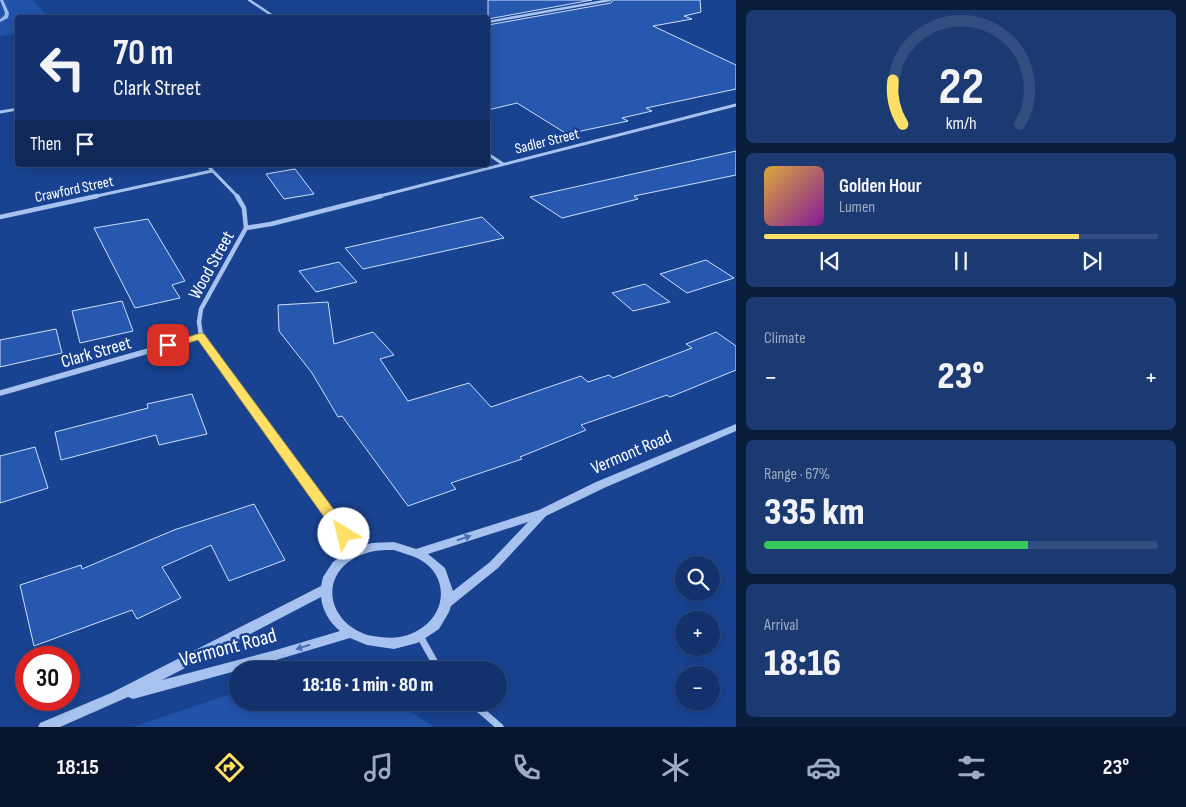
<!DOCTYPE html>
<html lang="en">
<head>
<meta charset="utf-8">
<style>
  :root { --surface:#13326d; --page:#1c3a72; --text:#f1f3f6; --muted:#9daac2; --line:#324d80; --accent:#ffe066 }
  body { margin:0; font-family:"Sofia Sans Condensed",sans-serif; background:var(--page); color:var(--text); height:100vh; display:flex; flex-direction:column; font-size:19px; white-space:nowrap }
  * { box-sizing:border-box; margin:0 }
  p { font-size:16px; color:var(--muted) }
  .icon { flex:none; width:28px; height:28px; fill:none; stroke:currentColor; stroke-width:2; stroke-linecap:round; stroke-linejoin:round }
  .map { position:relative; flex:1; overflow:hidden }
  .details { display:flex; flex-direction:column; gap:10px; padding:10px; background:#0a1c3c; width:450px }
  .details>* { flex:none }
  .banner { position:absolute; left:15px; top:15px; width:475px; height:152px; border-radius:5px; box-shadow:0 2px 12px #0003,0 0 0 1px var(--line); background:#13326d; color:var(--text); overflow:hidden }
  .fabs { position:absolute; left:675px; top:556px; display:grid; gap:10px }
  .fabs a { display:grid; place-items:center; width:45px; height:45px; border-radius:50%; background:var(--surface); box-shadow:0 2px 12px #0003,0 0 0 1px var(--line); font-size:25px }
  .speed { position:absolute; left:15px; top:646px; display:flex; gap:10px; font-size:25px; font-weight:700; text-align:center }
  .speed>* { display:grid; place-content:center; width:65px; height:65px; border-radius:50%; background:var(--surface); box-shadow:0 2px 12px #0003,0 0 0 1px var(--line); line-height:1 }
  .speed .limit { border:8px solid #d22; background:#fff; color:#111 }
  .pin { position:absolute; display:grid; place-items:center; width:42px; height:42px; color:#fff; margin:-21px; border-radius:10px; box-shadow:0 2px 8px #0006 }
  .me { position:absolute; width:55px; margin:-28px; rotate:324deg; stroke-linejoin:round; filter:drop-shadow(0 0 4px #0008) }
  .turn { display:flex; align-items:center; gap:18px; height:105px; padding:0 15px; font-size:22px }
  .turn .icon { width:65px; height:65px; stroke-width:2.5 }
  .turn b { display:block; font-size:35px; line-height:42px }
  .then { display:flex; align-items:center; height:48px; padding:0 15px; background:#0003; gap:10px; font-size:19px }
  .big { font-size:38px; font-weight:800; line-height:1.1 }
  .details .widget { flex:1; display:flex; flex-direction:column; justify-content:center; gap:8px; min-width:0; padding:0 18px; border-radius:8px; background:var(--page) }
  .details .dial { align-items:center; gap:0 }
  .dial svg { height:130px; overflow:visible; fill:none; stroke:var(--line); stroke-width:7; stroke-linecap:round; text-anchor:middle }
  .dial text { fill:var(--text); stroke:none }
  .song { display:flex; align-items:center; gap:15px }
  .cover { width:60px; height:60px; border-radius:8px; background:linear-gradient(135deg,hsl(40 70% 55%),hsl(290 70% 35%)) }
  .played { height:5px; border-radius:2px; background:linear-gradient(90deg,var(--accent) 80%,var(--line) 80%) }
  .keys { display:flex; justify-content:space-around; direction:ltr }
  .heat { display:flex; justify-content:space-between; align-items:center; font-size:28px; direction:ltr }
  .charge { height:8px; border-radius:4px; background:linear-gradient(90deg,#34c759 67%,var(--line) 0) }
  .trip { position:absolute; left:229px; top:661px; width:278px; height:50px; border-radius:25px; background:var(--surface); box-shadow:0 2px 12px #0003,0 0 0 1px var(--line); font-weight:800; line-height:50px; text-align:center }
  .menu { display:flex; height:80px; justify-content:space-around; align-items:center; background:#08142c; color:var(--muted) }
  .menu .icon { width:35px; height:35px }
  .menu .active { color:var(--accent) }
  .menu b { font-size:22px; color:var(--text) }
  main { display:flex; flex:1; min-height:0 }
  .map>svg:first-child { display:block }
</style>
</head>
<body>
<main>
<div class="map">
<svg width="736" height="727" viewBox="0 0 736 727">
  <rect width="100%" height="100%" fill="#194391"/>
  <path fill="#2153aa" d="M0,0H33L48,17L18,18L17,34L0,36Z
    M237,692L238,702L397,703L434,727H133Z"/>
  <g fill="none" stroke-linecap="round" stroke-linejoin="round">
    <path fill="#9abbf2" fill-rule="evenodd" d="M0,0H3L9,13L8,18L0,22V19L4,16L5,13Z"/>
  </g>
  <path fill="#2758af" stroke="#cedefb" d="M488,0H592L488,19Z
    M613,0H700L701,12L684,16L692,19L653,26L736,65V89L646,108L652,111L622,118L628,121L567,134L517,103L488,110V25L611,3Z
    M736,151V175L634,196L638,199L562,218L530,197Z
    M295,169L314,194L284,199L266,174Z
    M482,217L504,238L363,269L345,248Z
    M148,219L185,281L172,285L180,298L135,308L94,228Z
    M706,260L734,278L687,293L660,274Z
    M339,262L357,282L316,292L299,271Z
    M645,284L670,302L633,311L612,293Z
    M122,301L133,331L80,343L72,311Z
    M328,302L334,344L373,332L394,355L380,359L408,401L469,383L491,407L581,376L588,382L609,375L613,378L692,348L686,344L716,332L736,346V370L670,397L667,395L581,425L586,430L520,457L522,459L451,483L456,489L408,506L342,416L338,417L312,373L279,331L278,305Z
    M56,329L62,353L0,367V340Z
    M192,394L207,434L159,445L156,435L61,460L55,432L148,408L147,404Z
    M35,447L48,488L0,503V456Z
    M254,504L285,560L229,581L211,545L162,567L181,598L137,619L132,610L34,646L20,585L81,565L82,569L174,530Z"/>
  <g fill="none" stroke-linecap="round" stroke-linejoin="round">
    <path stroke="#a7c2ef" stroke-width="2.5" d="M249,0L276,18
      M488,22L610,0"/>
    <path stroke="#a7c2ef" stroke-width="3" d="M0,112L18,109
      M488,154L503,164
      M207,165L238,197
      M92,197L212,171
      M376,197L736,105"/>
    <path stroke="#a7c2ef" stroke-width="4.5" d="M0,217L97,196
      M246,228L271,224L381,196
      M201,335L199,322L201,309L246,228L244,208L237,196"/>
    <path stroke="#a7c2ef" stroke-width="5.5" d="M201,334L327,509
      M0,393L201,336"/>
    <path stroke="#a7c2ef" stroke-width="7" d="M326,508L358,551
      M420,636L439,670
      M471,702L500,727"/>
    <path fill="#a7c2ef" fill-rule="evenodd" d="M736,424V431L604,488L546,516L498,568L451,606L449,612L439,629L421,641L417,643L394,649L367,645L350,638L276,660L133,699L128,697L60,727H38L40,723L111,693L321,586L323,577L333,562L351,549L372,543L394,542L416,549L539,510L596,482ZM528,522L490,562L453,591L445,568L428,554ZM394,550C402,553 411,555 419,559C447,574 448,609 423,627C409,637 397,639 380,637C372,636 365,635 358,631C331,617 322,584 347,563C353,559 357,556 364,554C373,550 384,550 394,550ZM321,597C322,610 330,623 340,631L276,650L162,680Z"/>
  </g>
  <defs><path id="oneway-solid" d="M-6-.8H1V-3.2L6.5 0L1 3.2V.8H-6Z" transform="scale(1.25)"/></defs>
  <g fill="#4b6fb2">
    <use href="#oneway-solid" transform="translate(464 538) rotate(-18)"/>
    <use href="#oneway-solid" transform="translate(303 647) rotate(163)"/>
  </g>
  <path fill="#ffe066" stroke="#a69242" d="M201,333L204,334L349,530L351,534L349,538H339L198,340L168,349L162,345Z"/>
  <g text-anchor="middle" stroke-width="5" stroke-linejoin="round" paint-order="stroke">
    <g font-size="15" fill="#fff" stroke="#194391">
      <text transform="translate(547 141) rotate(-14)" y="5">Sadler Street</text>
      <text transform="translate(74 189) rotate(-12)" y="5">Crawford Street</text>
    </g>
    <g font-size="18" fill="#fff" stroke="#194391">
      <text transform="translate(211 265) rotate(-61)" y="6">Wood Street</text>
      <text transform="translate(96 352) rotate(-16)" y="6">Clark Street</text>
      <text transform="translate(631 452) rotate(-23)" y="6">Vermont Road</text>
    </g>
    <g font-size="21" fill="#fff" stroke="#194391">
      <text transform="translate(228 647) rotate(-15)" y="7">Vermont Road</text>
    </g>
  </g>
</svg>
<div class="fabs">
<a><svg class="icon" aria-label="search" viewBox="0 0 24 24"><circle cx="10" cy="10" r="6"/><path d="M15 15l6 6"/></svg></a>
<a>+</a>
<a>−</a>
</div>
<div class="speed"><div class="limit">30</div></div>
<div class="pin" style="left:168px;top:345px;background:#d93025"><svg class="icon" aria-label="arrive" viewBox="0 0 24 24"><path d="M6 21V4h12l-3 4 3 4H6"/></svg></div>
<svg class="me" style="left:344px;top:534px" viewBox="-20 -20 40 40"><circle r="19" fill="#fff"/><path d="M0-13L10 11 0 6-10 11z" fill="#ffe066"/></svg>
<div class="trip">18:16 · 1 min · 80 m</div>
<div class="banner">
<div class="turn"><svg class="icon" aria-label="left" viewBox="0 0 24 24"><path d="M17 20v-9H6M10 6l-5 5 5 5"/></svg><div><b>70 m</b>Clark Street</div></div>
<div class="then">Then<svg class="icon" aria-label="arrive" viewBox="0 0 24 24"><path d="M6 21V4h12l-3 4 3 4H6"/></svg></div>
</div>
</div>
<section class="details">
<div class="widget dial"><svg viewBox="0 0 100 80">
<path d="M14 69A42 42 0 1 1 86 69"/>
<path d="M14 69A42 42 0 0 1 8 42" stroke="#ffe066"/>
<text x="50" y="56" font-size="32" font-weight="700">22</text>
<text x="50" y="72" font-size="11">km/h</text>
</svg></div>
<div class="widget">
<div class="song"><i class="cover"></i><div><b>Golden Hour</b><p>Lumen</p></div></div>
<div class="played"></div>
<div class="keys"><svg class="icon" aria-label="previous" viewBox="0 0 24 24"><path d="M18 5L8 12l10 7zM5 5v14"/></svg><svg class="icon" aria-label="pause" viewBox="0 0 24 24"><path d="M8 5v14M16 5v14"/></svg><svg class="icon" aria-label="next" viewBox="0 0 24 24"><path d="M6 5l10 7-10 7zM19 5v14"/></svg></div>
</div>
<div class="widget"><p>Climate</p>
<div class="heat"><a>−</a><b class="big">23°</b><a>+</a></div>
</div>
<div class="widget"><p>Range · 67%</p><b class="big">335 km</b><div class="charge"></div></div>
<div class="widget"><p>Arrival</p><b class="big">18:16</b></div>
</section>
</main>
<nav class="menu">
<b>18:15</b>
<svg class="icon active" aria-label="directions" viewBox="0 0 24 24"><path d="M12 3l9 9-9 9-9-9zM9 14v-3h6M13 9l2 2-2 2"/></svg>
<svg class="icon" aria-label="music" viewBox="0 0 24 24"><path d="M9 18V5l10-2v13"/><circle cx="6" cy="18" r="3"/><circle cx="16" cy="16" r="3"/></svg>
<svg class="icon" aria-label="phone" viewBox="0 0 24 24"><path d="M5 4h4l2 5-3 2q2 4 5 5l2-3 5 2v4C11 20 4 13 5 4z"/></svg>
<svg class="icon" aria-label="climate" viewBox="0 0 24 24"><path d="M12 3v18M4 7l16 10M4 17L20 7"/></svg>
<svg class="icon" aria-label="car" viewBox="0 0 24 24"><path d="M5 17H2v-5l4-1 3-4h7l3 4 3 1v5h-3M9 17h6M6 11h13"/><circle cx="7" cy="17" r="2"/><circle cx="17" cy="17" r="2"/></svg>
<svg class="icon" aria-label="filters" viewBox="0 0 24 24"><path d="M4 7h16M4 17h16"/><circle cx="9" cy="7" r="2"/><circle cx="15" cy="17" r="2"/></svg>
<b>23°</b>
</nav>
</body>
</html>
